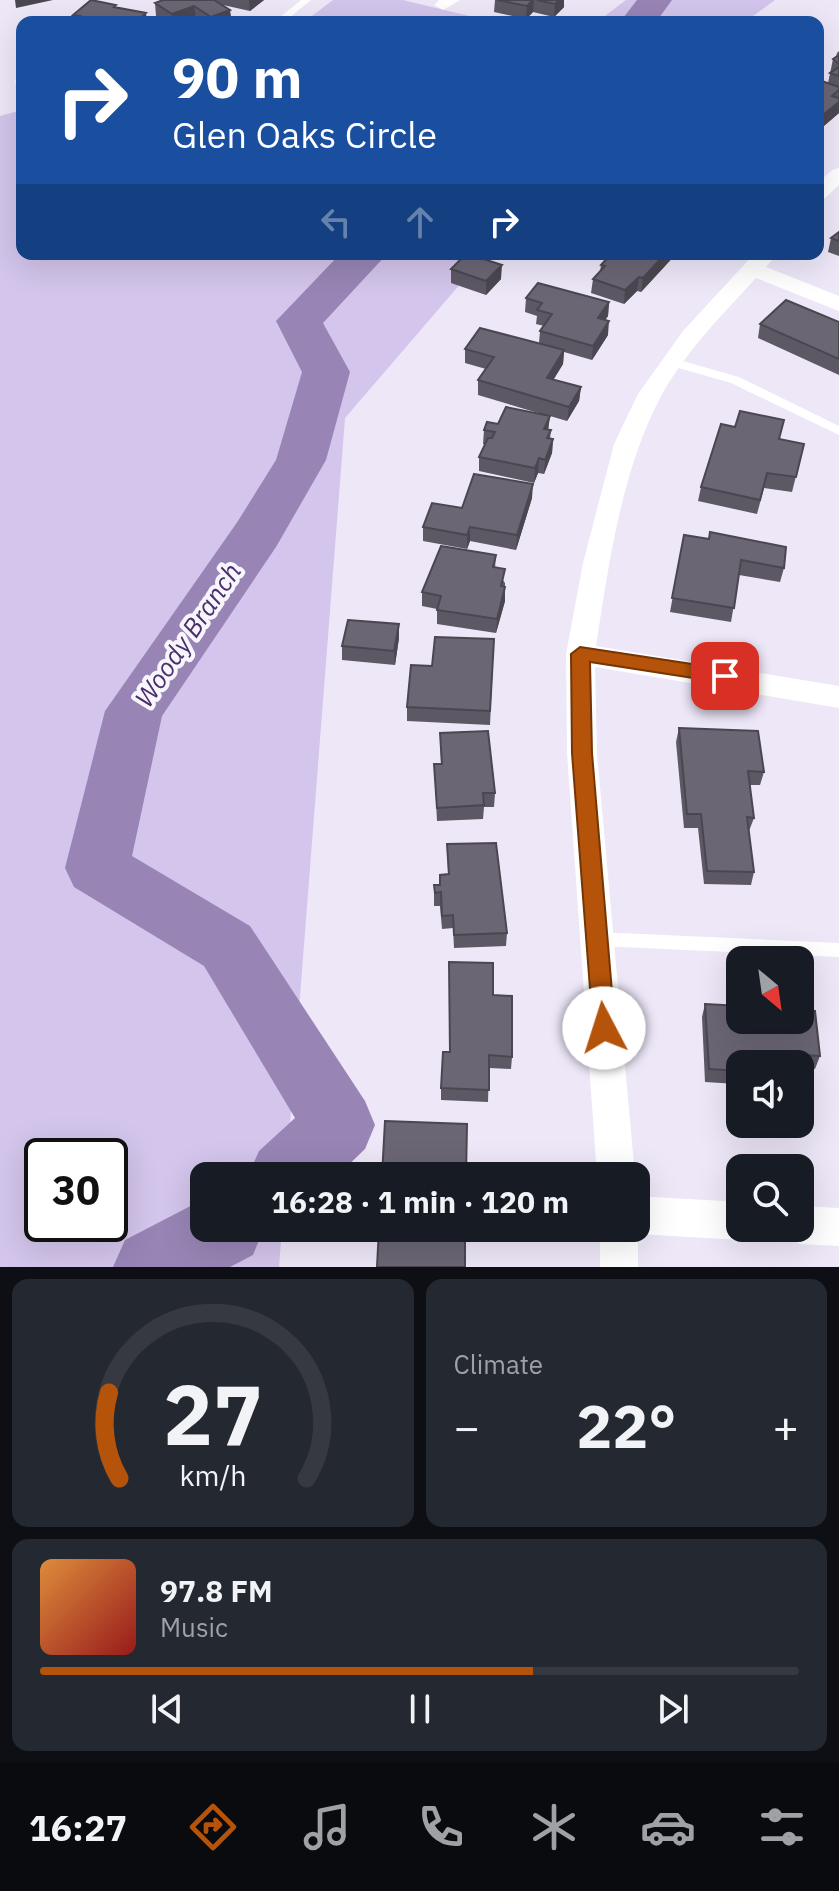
<!DOCTYPE html>
<html lang="en">
<head>
<meta charset="utf-8">
<style>
  :root { --surface:#171b24; --page:#242831; --text:#f1f3f6; --muted:#9ea1a6; --line:#363941; --accent:#b45309 }
  body { margin:0; font-family:"IBM Plex Sans",sans-serif; background:var(--page); color:var(--text); height:100vh; display:flex; flex-direction:column; font-size:30px; white-space:nowrap }
  * { box-sizing:border-box; margin:0 }
  p { font-size:26px; color:var(--muted) }
  .icon { flex:none; width:44px; height:44px; fill:none; stroke:currentColor; stroke-width:2; stroke-linecap:round; stroke-linejoin:round }
  .map { position:relative; height:1267px; overflow:hidden }
  .sheet { display:flex; flex-direction:column; gap:12px; padding:12px; background:#0d0f14; flex:1 }
  .sheet>* { flex:none }
  .guide { position:absolute; left:16px; top:16px; width:808px; height:244px; border-radius:16px; box-shadow:0 8px 32px #0002; background:#1a4fa0; color:#fff; overflow:hidden }
  .needle { width:52px; rotate:151deg }
  .fabs { position:absolute; left:726px; top:946px; display:grid; gap:16px }
  .fabs a { display:grid; place-items:center; width:88px; height:88px; border-radius:16px; background:var(--surface); box-shadow:0 8px 32px #0002; font-size:40px }
  .speed { position:absolute; left:24px; top:1138px; display:flex; gap:16px; font-size:40px; font-weight:700; text-align:center }
  .speed>* { display:grid; place-content:center; width:104px; height:104px; border-radius:50%; background:var(--surface); box-shadow:0 8px 32px #0002; line-height:1 }
  .speed .limit { border:4px solid #111; border-radius:12px; background:#fff; color:#111 }
  .pin { position:absolute; display:grid; place-items:center; width:68px; height:68px; color:#fff; margin:-34px; border-radius:16px; box-shadow:0 4px 12px #0006 }
  .me { position:absolute; width:88px; margin:-44px; rotate:355deg; stroke-linejoin:round; filter:drop-shadow(0 0 6px #0008) }
  .turn { display:flex; align-items:center; gap:28px; height:168px; padding:0 24px; font-size:36px }
  .turn .icon { width:104px; height:104px; stroke-width:2.5 }
  .turn b { display:block; font-size:56px; line-height:68px }
  .lanes { display:flex; align-items:center; height:76px; padding:0 24px; background:#0003; justify-content:center; gap:40px; direction:ltr }
  .lanes .off { opacity:.35 }
  .big { font-size:60px; font-weight:800; line-height:1.1 }
  .sheet .card { flex:1; display:flex; flex-direction:column; justify-content:center; gap:12px; min-width:0; padding:0 28px; border-radius:16px; background:var(--page) }
  .sheet .dial { align-items:center; gap:0 }
  .dial svg { height:208px; overflow:visible; fill:none; stroke:var(--line); stroke-width:7; stroke-linecap:round; text-anchor:middle }
  .dial text { fill:var(--text); stroke:none }
  .song { display:flex; align-items:center; gap:24px }
  .cover { width:96px; height:96px; border-radius:12px; background:linear-gradient(135deg,hsl(30 70% 55%),hsl(0 70% 35%)) }
  .played { height:8px; border-radius:4px; background:linear-gradient(90deg,var(--accent) 65%,var(--line) 65%) }
  .keys { display:flex; justify-content:space-around; direction:ltr }
  .heat { display:flex; justify-content:space-between; align-items:center; font-size:44px; direction:ltr }
  .sheet .tiles { flex:1; display:grid; gap:12px; grid-template-columns:1fr 1fr }
  .card:last-child { grid-column:span 2 }
  .trip { position:absolute; left:190px; top:1162px; width:460px; height:80px; border-radius:16px; background:var(--surface); box-shadow:0 8px 32px #0002; font-weight:800; line-height:80px; text-align:center }
  .tabs { display:flex; height:128px; justify-content:space-around; align-items:center; background:#090b0e; color:var(--muted) }
  .tabs .icon { width:56px; height:56px }
  .tabs .on { color:var(--accent) }
  .tabs b { font-size:36px; color:var(--text) }
  .map>svg:first-child { display:block }
</style>
</head>
<body>
<div class="map">
<svg width="839" height="1267" viewBox="0 0 839 1267">
  <rect width="100%" height="100%" fill="#ede7f8"/>
  <path fill="#d3c5eb" fill-rule="evenodd" d="M333,0H403L494,22H304Z
    M626,0H775L745,22H597Z
    M22,110V254H486L345,418L286,1176H204V1228H282L279,1267H0V116ZM42,1156H110V1224H42Z"/>
  <g fill="none" stroke-linecap="round" stroke-linejoin="round">
    <path fill="#9885b6" fill-rule="evenodd" d="M637,0H672L656,22H620Z
      M340,254H387L323,323L350,372L326,460L276,547L162,716L132,856L250,926L365,1101L375,1125L365,1149L337,1176H248L259,1151L295,1118L204,966L74,887L65,868L105,711L238,521L276,460L302,372L276,321Z
      M204,1199V1228H264L253,1255L230,1267H113L125,1240Z"/>
    <path fill="#fff" fill-rule="evenodd" d="M301,0H311L284,22H274Z
      M22,79V85L14,82L16,80Z
      M672,358L739,377L839,426V435L731,383L668,365V359Z
      M597,932L839,943V957L597,946L591,944L589,939L591,934Z"/>
    <path fill="#fff" fill-rule="evenodd" d="M439,0H460L443,10L434,5Z
      M839,168V185L825,198L818,200V183L832,170Z
      M754,254H777L766,267L839,296V311L756,278C722,315 684,353 660,398C621,473 609,563 596,646L839,686V708L595,667L597,753L635,1176H597L567,753L566,654L583,563L614,444L638,394L683,331Z
      M636,1196L740,1202V1228H756L753,1234L740,1240L638,1234V1267H600V1228H636Z
      M800,1206L839,1208V1246L800,1244L787,1238L782,1228H800Z"/>
  </g>
  <path fill="#5c5864" d="M163,0H264L250,11L223,5L232,22H201L196,19L187,22H166L156,16L155,3Z
    M495,0H564V7L554,17L533,12L526,19L494,12Z
    M839,51V113L818,131V81L828,83L833,59L836,57L837,53Z
    M839,232V256L828,252L831,238Z
    M676,254L641,292L637,291L624,304L591,293L593,279L600,272L601,265Z
    M451,269L501,279L486,295L451,283Z
    M526,298L609,302L608,316L605,320L608,335L592,360L564,352L563,364L553,380L581,387L579,401L567,421L550,416L548,430H551L550,439H553L552,453L544,474L538,473L534,483L479,471V457L485,445L483,444L484,430L498,424L548,416L478,395V380L486,369L465,363V349L539,343L540,331L544,326L536,324L537,316L525,312Z
    M839,322V375L758,338L760,324Z
    M780,439L804,444L792,492L764,488L757,514L698,501L701,487Z
    M532,498L516,550L470,541L467,549L423,541V527L462,508Z
    M684,535L784,568L780,582L739,575L731,622L670,612Z
    M496,555L495,568L505,583V601L496,633L437,624V609L422,606V592Z
    M399,624V638L395,665L342,660V646Z
    M494,639L490,725L407,721V707L432,666Z
    M679,728L764,772L760,785H749L754,818L749,831L754,872L751,885L704,884L698,828H684L676,742Z
    M440,733L495,793L494,807H484L483,819L437,821L434,764H441Z
    M447,844L507,933L506,946L454,948L453,928L442,929L440,906H434V885H439L440,875L448,874Z
    M493,995L512,1057L511,1069L489,1068L488,1102L441,1100V1088L450,1052Z
    M705,1004L820,1056L815,1069L800,1068V1064H740V1079H738L737,1084L705,1082L702,1017Z"/>
  <path fill="#4b4751" d="M15,0H53L16,8Z
    M249,0H264L250,11Z
    M534,0L533,12L526,19L527,6Z
    M559,0H564V7L554,17L555,4Z
    M194,6L196,19L187,22H173L172,14Z
    M230,10L232,22H212L211,17Z
    M146,13L147,22H136Z
    M839,102V113L818,131L819,118Z
    M665,254H676L641,292L643,278Z
    M502,265L501,279L486,295V281Z
    M639,277L637,291L624,304L625,290Z
    M609,302L608,316L597,332L598,318Z
    M609,321L608,335L592,360L593,346Z
    M564,350L563,364L546,392L547,378Z
    M581,387L579,401L567,421L569,407Z
    M550,416L548,430L544,429Z
    M553,439L552,453L544,474L545,460Z
    M539,458L538,473L534,483L535,468Z
    M533,484L532,498L516,550L517,535Z
    M470,527V541L467,549V535Z
    M505,587V601L496,633L497,619Z
    M399,624V638L395,665L394,651Z"/>
  <path fill="#6b6674" stroke="#4b4751" stroke-width="2" d="M91,0L116,5L114,7L146,13L137,22H72L80,16L73,15Z
    M163,0H214L230,10L211,17L194,6L172,14L155,3Z
    M497,0H533L527,6Z
    M537,0H559L555,4Z
    M839,55V64L833,59Z
    M839,67V76L830,73Z
    M819,80L839,87V90L832,96L839,98V102L819,118H818V81Z
    M839,232V241L831,238Z
    M466,254H468L502,265L486,281L451,269Z
    M611,254H665L643,278L639,277L625,290L593,279L605,266L601,265Z
    M538,283L609,302L598,318L609,321L593,346L540,331L552,314L537,310L542,303L526,298Z
    M786,300L839,322V359L760,324Z
    M480,328L564,350L547,378L581,387L569,407L478,380L494,357L465,349Z
    M506,407L550,416L544,429L551,430L547,438L553,439L545,460L539,458L535,468L479,457L488,438H492L495,432L484,430L487,422L498,424Z
    M740,411L784,420L779,439L804,444L796,477L767,473L760,500L701,487L721,424L735,427Z
    M474,474L533,484L517,535L470,527L467,535L423,527L432,503L462,508Z
    M710,532L786,547L784,568L741,560L734,608L672,598L684,535L709,539Z
    M441,546L496,555L493,567L505,569L501,586L505,587L497,619L437,610L441,596L422,592Z
    M348,620L399,624L394,651L342,646Z
    M435,637L494,639L490,711L407,707L411,665L432,666Z
    M679,728L758,731L764,772L748,771L754,818L747,817L754,872L707,871L701,814H687Z
    M488,731L495,793H483L484,805L437,808L434,764H442L440,733Z
    M496,843L507,933L454,935L453,915L442,916L441,892L435,893L434,885H440V875L449,874L447,844Z
    M449,962L493,963V995L512,996V1057L489,1055V1090L441,1088L443,1052H450Z
    M705,1004L740,1006V1020H800V1010L815,1011L820,1056L785,1054L787,1064H740V1071L709,1069Z
    M385,1121L467,1124L466,1176H382Z
    M379,1228H465V1267H377Z"/>
  <path fill="#b45309" stroke="#753606" stroke-width="2" d="M580,647L725,669L734,676L725,683L590,662L592,753L615,1028L612,1035L604,1038L596,1035L593,1028L572,753L571,654Z"/>
  <g text-anchor="middle" stroke-width="8" stroke-linejoin="round" paint-order="stroke">
    <g font-size="26" font-style="italic" fill="#4a2f6c" stroke="#f8f6fd">
      <text transform="translate(188 635) rotate(-56)" y="9">Woody Branch</text>
    </g>
  </g>
</svg>
<div class="fabs">
<a><svg class="needle" viewBox="-14 -14 28 28"><path d="M0-13l5 13h-10z" fill="#e53935"/><path d="M0 13l5-13h-10z" fill="#9ea1a6"/></svg></a>
<a><svg class="icon" aria-label="sound" viewBox="0 0 24 24"><path d="M4 9h4l5-4v14l-5-4H4zM17 9q2 3 0 6"/></svg></a>
<a><svg class="icon" aria-label="search" viewBox="0 0 24 24"><circle cx="10" cy="10" r="6"/><path d="M15 15l6 6"/></svg></a>
</div>
<div class="speed"><div class="limit">30</div></div>
<div class="pin" style="left:725px;top:676px;background:#d93025"><svg class="icon" aria-label="arrive" viewBox="0 0 24 24"><path d="M6 21V4h12l-3 4 3 4H6"/></svg></div>
<svg class="me" style="left:604px;top:1028px" viewBox="-20 -20 40 40"><circle r="19" fill="#fff"/><path d="M0-13L10 11 0 6-10 11z" fill="#b45309"/></svg>
<div class="trip">16:28 · 1 min · 120 m</div>
<div class="guide">
<div class="turn"><svg class="icon" aria-label="right" viewBox="0 0 24 24"><path d="M7 20v-9h11M14 6l5 5-5 5"/></svg><div><b>90 m</b>Glen Oaks Circle</div></div>
<div class="lanes"><svg class="icon off" aria-label="left" viewBox="0 0 24 24"><path d="M17 20v-9H6M10 6l-5 5 5 5"/></svg><svg class="icon off" aria-label="ahead" viewBox="0 0 24 24"><path d="M12 20V5M6 11l6-6 6 6"/></svg><svg class="icon" aria-label="right" viewBox="0 0 24 24"><path d="M7 20v-9h11M14 6l5 5-5 5"/></svg></div>
</div>
</div>
<section class="sheet">
<div class="tiles">
<div class="card dial"><svg viewBox="0 0 100 80">
<path d="M14 69A42 42 0 1 1 86 69"/>
<path d="M14 69A42 42 0 0 1 10 36" stroke="#b45309"/>
<text x="50" y="56" font-size="32" font-weight="700">27</text>
<text x="50" y="72" font-size="11">km/h</text>
</svg></div>
<div class="card"><p>Climate</p>
<div class="heat"><a>−</a><b class="big">22°</b><a>+</a></div>
</div>
<div class="card">
<div class="song"><i class="cover"></i><div><b>97.8 FM</b><p>Music</p></div></div>
<div class="played"></div>
<div class="keys"><svg class="icon" aria-label="previous" viewBox="0 0 24 24"><path d="M18 5L8 12l10 7zM5 5v14"/></svg><svg class="icon" aria-label="pause" viewBox="0 0 24 24"><path d="M8 5v14M16 5v14"/></svg><svg class="icon" aria-label="next" viewBox="0 0 24 24"><path d="M6 5l10 7-10 7zM19 5v14"/></svg></div>
</div>
</div>
</section>
<nav class="tabs">
<b>16:27</b>
<svg class="icon on" aria-label="directions" viewBox="0 0 24 24"><path d="M12 3l9 9-9 9-9-9zM9 14v-3h6M13 9l2 2-2 2"/></svg>
<svg class="icon" aria-label="music" viewBox="0 0 24 24"><path d="M9 18V5l10-2v13"/><circle cx="6" cy="18" r="3"/><circle cx="16" cy="16" r="3"/></svg>
<svg class="icon" aria-label="phone" viewBox="0 0 24 24"><path d="M5 4h4l2 5-3 2q2 4 5 5l2-3 5 2v4C11 20 4 13 5 4z"/></svg>
<svg class="icon" aria-label="climate" viewBox="0 0 24 24"><path d="M12 3v18M4 7l16 10M4 17L20 7"/></svg>
<svg class="icon" aria-label="car" viewBox="0 0 24 24"><path d="M5 17H2v-5l4-1 3-4h7l3 4 3 1v5h-3M9 17h6M6 11h13"/><circle cx="7" cy="17" r="2"/><circle cx="17" cy="17" r="2"/></svg>
<svg class="icon" aria-label="filters" viewBox="0 0 24 24"><path d="M4 7h16M4 17h16"/><circle cx="9" cy="7" r="2"/><circle cx="15" cy="17" r="2"/></svg>
</nav>
</body>
</html>
